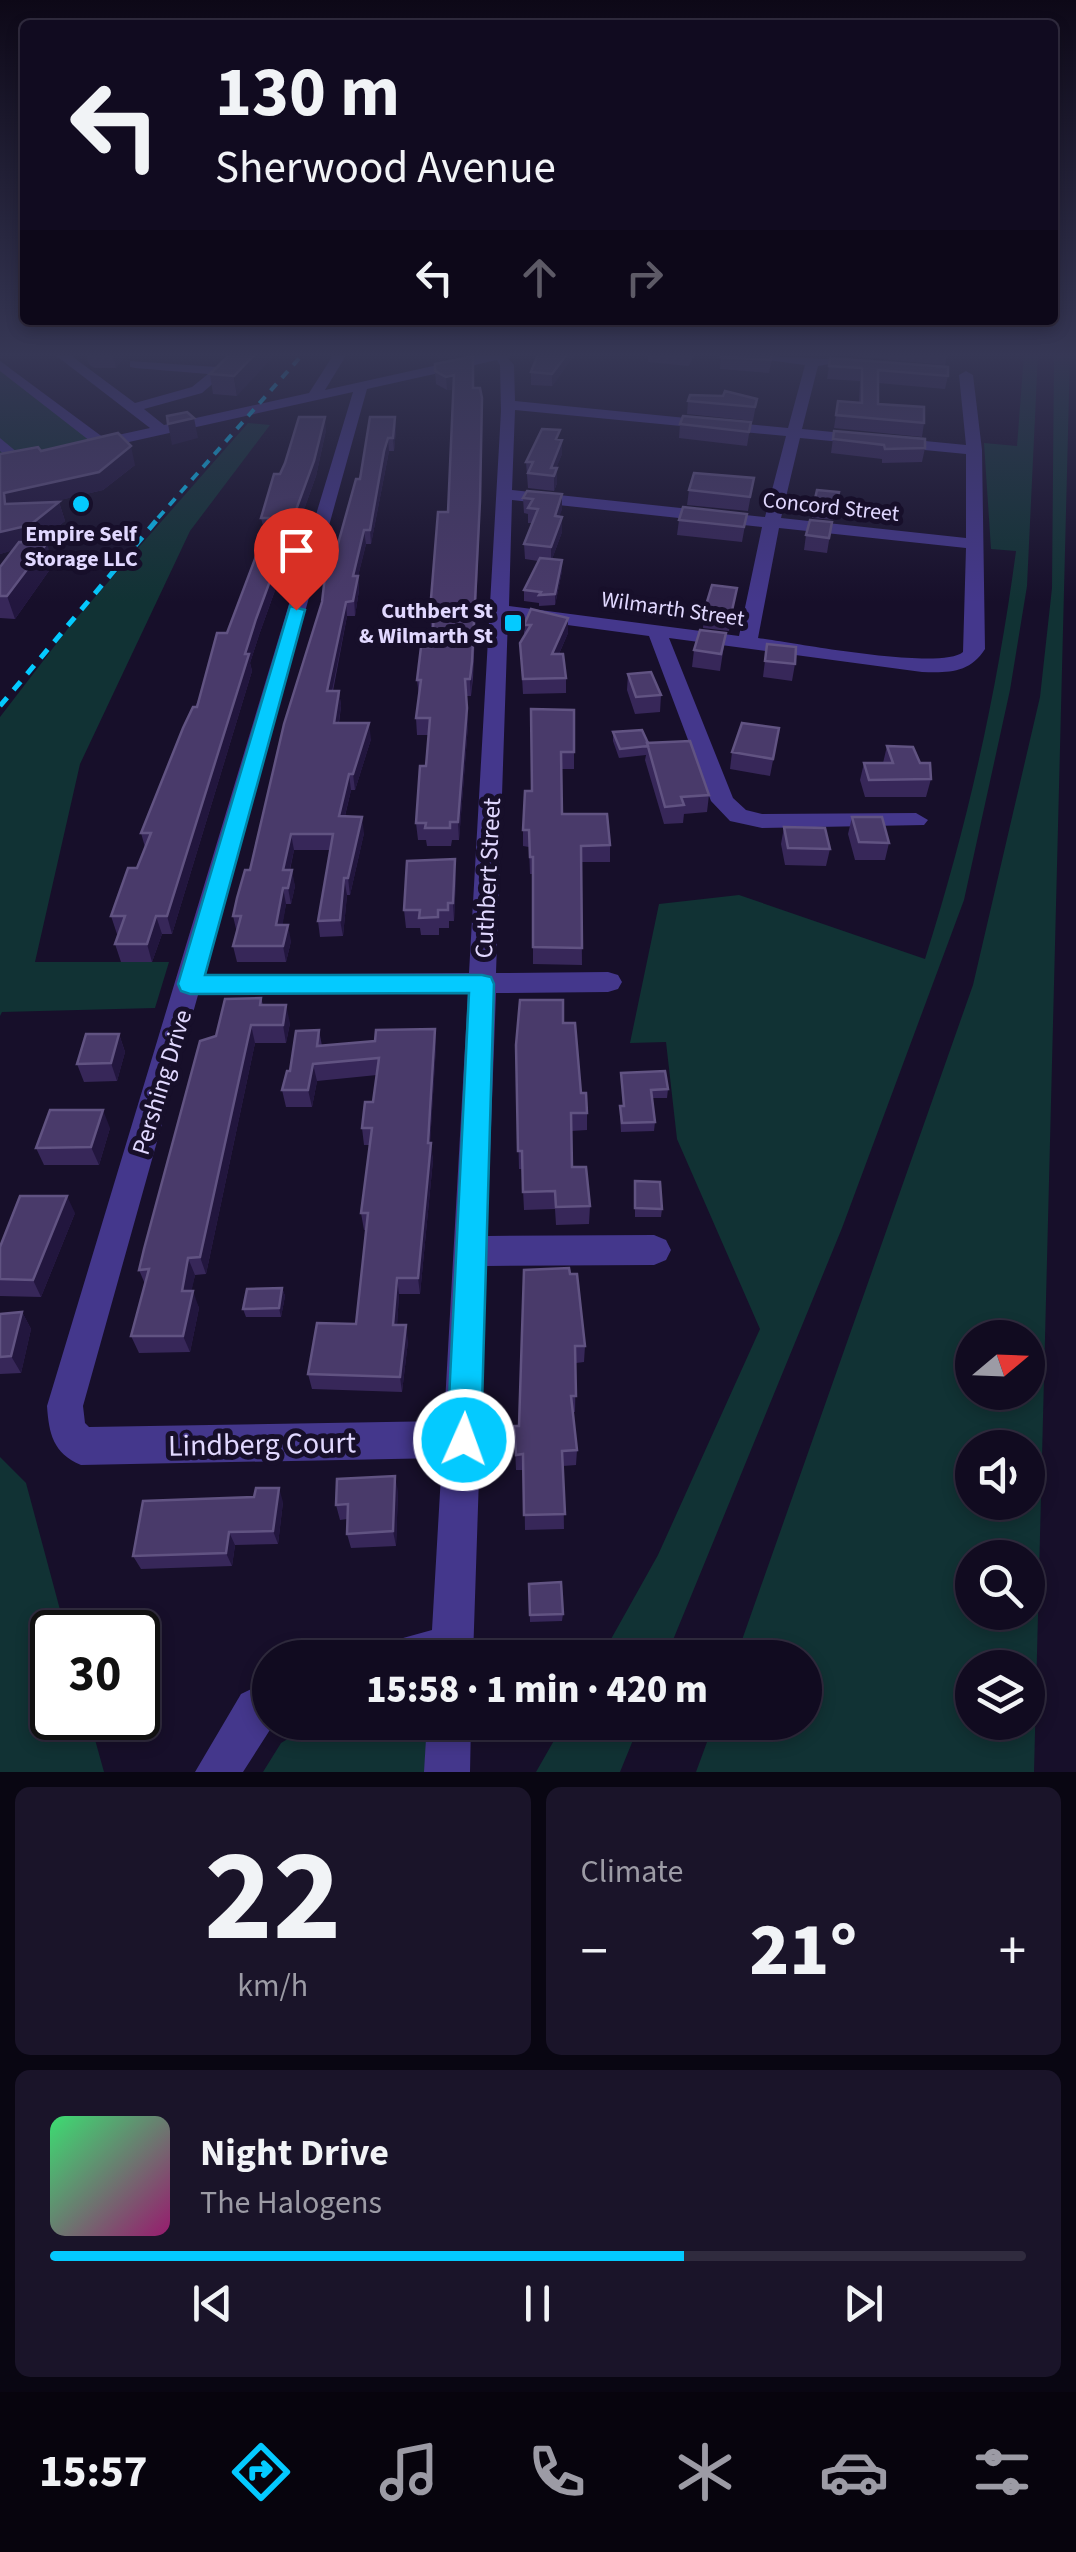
<!DOCTYPE html>
<html lang="en">
<head>
<meta charset="utf-8">
<style>
  :root { --surface:#110b20; --page:#1a1429; --text:#f1f3f6; --muted:#9c9ba5; --line:#302b3e; --accent:#04caff }
  body { margin:0; font-family:"Source Sans 3",sans-serif; background:var(--page); color:var(--text); height:100vh; display:flex; flex-direction:column; font-size:38px; white-space:nowrap }
  * { box-sizing:border-box; margin:0 }
  p { font-size:32px; color:var(--muted) }
  .icon { flex:none; width:55px; height:55px; fill:none; stroke:currentColor; stroke-width:2; stroke-linecap:round; stroke-linejoin:round }
  .map { position:relative; height:1772px; overflow:hidden }
  .side { display:flex; flex-direction:column; gap:15px; padding:15px; background:#090612; flex:1 }
  .side>* { flex:none }
  .top-card { position:absolute; left:20px; top:20px; width:1038px; height:305px; border-radius:10px; box-shadow:0 5px 15px #0003,0 0 0 2px var(--line); background:#110b20; color:var(--text); overflow:hidden }
  .needle { width:65px; rotate:71deg }
  .fabs { position:absolute; left:955px; top:1320px; display:grid; gap:20px }
  .fabs a { display:grid; place-items:center; width:90px; height:90px; border-radius:50%; background:var(--surface); box-shadow:0 5px 15px #0003,0 0 0 2px var(--line); font-size:50px }
  .speed { position:absolute; left:30px; top:1610px; display:flex; gap:20px; font-size:50px; font-weight:700; text-align:center }
  .speed>* { display:grid; place-content:center; width:130px; height:130px; border-radius:50%; background:var(--surface); box-shadow:0 5px 15px #0003,0 0 0 2px var(--line); line-height:1 }
  .speed .limit { border:5px solid #111; border-radius:15px; background:#fff; color:#111 }
  .pin { position:absolute; display:grid; place-items:center; width:85px; height:85px; color:#fff; margin:-102px -42px; border-radius:50% 50% 50% 0; rotate:-45deg; box-shadow:0 0 10px #0007 }
  .pin .icon { rotate:45deg }
  .me { position:absolute; width:110px; margin:-55px; rotate:2deg; stroke-linejoin:round; filter:drop-shadow(0 0 8px #0008) }
  .turn { display:flex; align-items:center; gap:35px; height:210px; padding:0 30px; font-size:45px }
  .turn .icon { width:130px; height:130px; stroke-width:2.5 }
  .turn b { display:block; font-size:70px; line-height:85px }
  .lanes { display:flex; align-items:center; height:95px; padding:0 30px; background:#0003; justify-content:center; gap:50px; direction:ltr }
  .lanes .off { opacity:.35 }
  .big { font-size:75px; font-weight:800; line-height:1.1 }
  .side .tile { flex:1; display:flex; flex-direction:column; justify-content:center; gap:15px; min-width:0; padding:0 35px; border-radius:15px; background:var(--page) }
  .side .dial { align-items:center; gap:0 }
  .dial b { font-size:130px; line-height:1 }
  .song { display:flex; align-items:center; gap:30px }
  .cover { width:120px; height:120px; border-radius:15px; background:linear-gradient(135deg,hsl(140 70% 55%),hsl(320 70% 35%)) }
  .played { height:10px; border-radius:5px; background:linear-gradient(90deg,var(--accent) 65%,var(--line) 65%) }
  .keys { display:flex; justify-content:space-around; direction:ltr }
  .heat { display:flex; justify-content:space-between; align-items:center; font-size:55px; direction:ltr }
  .side .tiles { flex:1; display:grid; gap:15px; grid-template-columns:1fr 1fr }
  .tile:last-child { grid-column:span 2 }
  .trip { position:absolute; left:252px; top:1640px; width:570px; height:100px; border-radius:50px; background:var(--surface); box-shadow:0 5px 15px #0003,0 0 0 2px var(--line); font-weight:800; line-height:100px; text-align:center }
  .menu { display:flex; height:160px; justify-content:space-around; align-items:center; background:#07040d; color:var(--muted) }
  .menu .icon { width:70px; height:70px }
  .menu .current { color:var(--accent) }
  .menu b { font-size:45px; color:var(--text) }
  .map>svg:first-child { display:block }
</style>
</head>
<body>
<div class="map">
<svg width="1076" height="1772" viewBox="0 0 1076 1772">
  <rect width="100%" height="100%" fill="#170f2a"/>
  <path fill="#113234" fill-rule="evenodd" d="M1024,354H1038L1027,586L1010,690L964,900L842,1228L666,1657H601L658,1555L760,1329L677,1139L666,1042L630,1043L659,904L739,895L925,959C968,823 997,693 1016,551L991,549L984,443L1017,446Z
    M1049,354H1070L1034,1772H696L714,1723L805,1722V1658L736,1657L973,985L1040,697L1052,588L1054,355ZM972,1338H1028V1392H972ZM972,1448H1028V1502H972ZM972,1558H1028V1612H972ZM972,1668H1028V1722H972Z
    M0,360L97,439L0,461Z
    M248,423L270,425L190,531L80,764L35,962H169L155,1008L2,1012L0,1016V717L73,622Z
    M0,1457L26,1483L66,1632H52V1718H89L104,1772H0Z
    M314,1723H428L425,1772H263L281,1743Z
    M564,1723V1722L640,1723L620,1772H536Z"/>
  <g fill="none" stroke-linecap="round" stroke-linejoin="round">
    <path fill="#44378c" fill-rule="evenodd" d="M54,354H69L135,403L192,387L208,374L135,368L130,367V361L217,367L233,354H247L202,393L144,409L164,425L309,393L334,354H347L325,390L487,354H513L508,358L514,365L515,401L788,428L805,365L722,354L828,359L835,363L818,366L802,429L966,445L959,375L966,371L973,375L982,450L985,649C970,673 948,673 922,672L669,638L733,798L746,810L762,814L916,813L928,820L924,825L762,828L730,821L711,801L649,636L508,617L496,973L608,972L618,975L622,982L618,989L608,992L496,993L487,1236L654,1235L666,1240L671,1250L666,1260L654,1265L486,1266L473,1658H379L385,1643L432,1630L442,1458L81,1465C53,1453 49,1434 47,1406L353,392L93,450L85,445L90,441L0,371V361L104,438L150,428ZM497,360L500,365L501,411L469,973L204,975L367,389ZM515,410L786,436L765,517L512,490ZM800,438L966,454V538L781,518ZM512,500L762,527L739,636L509,606ZM779,528L966,548L963,652C940,671 795,643 758,638ZM468,993L444,1421L89,1427L85,1423L83,1406L198,995Z
      M0,438L24,458V464H14L0,451Z
      M270,1680V1722H275L243,1772H195L241,1694Z
      M427,1722H471L470,1772H424Z"/>
    <path stroke="#04caff" stroke-width="4" stroke-dasharray="9 8" stroke-linecap="butt" d="M158,518L303,354"/>
    <path stroke="#04caff" stroke-width="5" stroke-dasharray="11 10" stroke-linecap="butt" d="M0,706L161,515"/>
  </g>
  <path fill="#372759" d="M86,354H126L116,368H94L89,364Z
    M230,354L237,396L213,394L210,374Z
    M575,354L552,386L531,385V372Z
    M648,354H694L689,366L648,362Z
    M721,354H773L769,373L720,369Z
    M830,354H947L945,365Z
    M830,358L948,376L945,389L878,383V404L924,423L922,437L834,428L838,401L859,403L860,381L827,379Z
    M435,371L473,388L480,516L473,678L471,696H466L468,725L459,840H452L451,846H427L426,840H418L416,823L426,766L429,735H417L416,718L419,696L417,680L432,647L433,627H431L430,611L448,512L454,389L447,390L436,384Z
    M757,399L753,421L687,414L688,401Z
    M395,417L396,430L394,451H389L371,544H366L358,576L359,590L355,616H347L333,691H339L341,706L339,723L371,739L355,790H351L345,816L364,833L350,895H347L343,936L320,937L318,921L330,850H294L290,870L295,886L291,904H286L282,925L291,941L286,962H237L233,946L237,933L233,916L250,870L329,576L360,479Z
    M751,422L747,446L679,438L680,424Z
    M326,430L316,476L259,635L250,663L252,671L172,934H162L152,962H121L115,944L119,934H117L111,916L137,868L145,847L141,833L227,633L265,533L261,518L280,474Z
    M834,431L925,448L922,462L882,463V459L831,453Z
    M560,439L562,440V454L556,468L557,483L554,491L528,488L526,462Z
    M41,451L135,465L103,490L51,502H59L65,521L38,543L53,565L15,619L0,618V567L13,550L0,554V454Z
    M754,478L748,511L687,505L689,490Z
    M527,491L562,509L559,516L562,517V532L552,559L562,560V571L555,605L539,606V603L524,601V590L538,561L525,559L524,544L532,523H528V514L524,513L523,498Z
    M839,492L833,520L812,518L814,503Z
    M747,514L742,542L677,535L679,520Z
    M832,522L827,553L804,550L806,535Z
    M737,588L729,631L703,628L704,612Z
    M568,618V633L559,654L566,678V693L523,694L520,643L524,637V625Z
    M726,633L720,671L692,667L694,650Z
    M767,644L795,664L792,681L763,677Z
    M628,674L661,695L660,712L635,714L627,690Z
    M574,710V769H561L562,814L610,845V862H581L582,965L533,964V874H530L529,847L523,846V830L532,791Z
    M613,732L648,743L709,795L707,812L684,814L683,823L664,824L645,760L646,755L619,758L613,741Z
    M776,745L770,776L730,769L732,752Z
    M887,746L920,763L931,779L926,797H865L860,780L864,763H883Z
    M852,817L889,843L885,860H855L848,834Z
    M784,827L830,849L826,866L785,865L781,844Z
    M456,877L454,921H449V928H439V935H421L420,928H406L404,910Z
    M261,998L263,1005L290,1023L286,1043H255L206,1274L195,1275L191,1291L199,1308L190,1352L139,1353L131,1336L145,1284L139,1270L216,1036Z
    M563,1023L581,1093L587,1113V1130L571,1131L572,1167L590,1206L589,1224L556,1225L555,1209L524,1210L522,1169H519L516,1045Z
    M435,1029L436,1046L430,1143L433,1160L420,1294H399L397,1325L408,1341L402,1392L312,1389L308,1374L356,1324L366,1230H364L361,1213L370,1145H364L362,1128L373,1102L377,1075L317,1081L312,1107H286L282,1090L290,1071L319,1030L322,1046L375,1041Z
    M119,1034L125,1052L117,1081L84,1082L77,1064Z
    M621,1073L668,1089L667,1098H652L655,1122L654,1131L621,1132L620,1115V1106H623Z
    M110,1128L99,1165H44L36,1148Z
    M635,1181L662,1209L661,1217H635Z
    M75,1213L41,1297L0,1296V1279Z
    M570,1274L585,1346L584,1362L576,1363L575,1412H572L577,1450L576,1465L563,1466L564,1529L525,1530L524,1470H516L514,1426H519Z
    M282,1288L285,1296L281,1317H246L243,1309Z
    M22,1312L31,1329L21,1373L0,1374V1314Z
    M398,1491L396,1546L351,1548L347,1534V1519L340,1520L336,1505Z
    M283,1502L278,1544L235,1545L232,1566L141,1569L133,1556Z
    M529,1584L563,1614L562,1621L530,1622Z"/>
  <path fill="#22163e" d="M114,354H126L116,368L113,355Z
    M255,354H276L237,396L234,376Z
    M437,354H460V356L438,361Z
    M567,354H575L552,386V374Z
    M454,375L455,389L447,390L446,377Z
    M482,411L480,516L471,696L470,679Z
    M325,417L326,430L316,476L259,635L250,663L252,671L172,934L167,916L256,619Z
    M395,417L396,430L394,451L393,438Z
    M194,418L198,438L172,445L168,424Z
    M388,438L389,451L371,544L370,530Z
    M562,440V454L553,476L551,468Z
    M131,446L135,465L103,490L10,512L5,504L4,493Z
    M557,468V483L554,491V476Z
    M562,494V509L555,531V516Z
    M59,502L65,521L36,544L0,554V532Z
    M562,517V532L551,562V547Z
    M364,530L366,544L358,576L359,590L355,616L353,576Z
    M47,543L53,565L15,619L7,596Z
    M562,560V571L555,605V594Z
    M346,602L347,616L329,706L327,691Z
    M568,618V633L552,670V654Z
    M339,691L341,706L336,739L334,723Z
    M467,708L468,725L459,840L458,822Z
    M369,723L371,739L355,790L353,774Z
    M349,774L351,790L341,832L339,816Z
    M362,817L364,833L350,895L348,878Z
    M291,834L294,850L286,886L283,870Z
    M455,859L456,877L454,921L453,903Z
    M292,870L295,886L291,904L288,888Z
    M344,878L347,895L343,936L340,920Z
    M283,888L286,904L280,941L276,925Z
    M156,916L162,934L152,962L147,944Z
    M288,925L291,941L286,962L283,946Z
    M286,1005L290,1023L286,1043L283,1025Z
    M251,1025L255,1043L206,1274L200,1257Z
    M435,1029L436,1046L429,1160L428,1143Z
    M119,1034L125,1052L117,1081L111,1063Z
    M313,1064L317,1081L312,1107L308,1090Z
    M103,1110L110,1128L99,1165L91,1147Z
    M431,1143L433,1160L420,1294L418,1278Z
    M67,1196L75,1213L41,1297L33,1280Z
    M188,1258L195,1275L188,1308L182,1291Z
    M397,1278L399,1294L396,1341L393,1325Z
    M282,1288L285,1296L281,1317L279,1308Z
    M193,1291L199,1308L190,1352L183,1336Z
    M22,1312L31,1329L21,1373L11,1356Z
    M406,1325L408,1341L402,1392L400,1377Z
    M395,1476L398,1491L396,1546L393,1531Z
    M279,1488L283,1502L278,1544L273,1531Z
    M229,1532L235,1545L232,1566L226,1553Z"/>
  <path fill="#493a6a" stroke="#615382" stroke-width="2.5" d="M230,354H255L234,376L210,374Z
    M538,354H567L552,374L531,372Z
    M721,354H772L771,360L721,357Z
    M473,356V388H480L482,398L480,501L472,662L470,679H465L467,708L458,822H450V828H425L426,823H416L420,766H426L430,718H416L421,680H417L421,647H432L434,611H430L438,512H448L454,375L446,377L435,371V364Z
    M830,358L948,367V376L878,370V404L924,407V423L836,415L838,401L862,403V368L829,366Z
    M725,391L757,399L755,407L688,401L690,395L723,396Z
    M187,412L194,418L168,424L167,416Z
    M683,416L751,422L749,432L680,424Z
    M299,417H325L314,461L256,619L245,654H249L167,916H156L147,944H115L125,916H111L128,868H137L151,833H141L183,728L193,707H197L217,633H227L261,543L269,518H261L274,474H280L285,463Z
    M370,417H395L393,438H388L384,451L370,530H364L353,576H358L353,601L346,602L327,691H339L334,723H369L353,774H349L339,816L362,817L348,878H344L340,920L318,921L333,834H291L283,870H292L288,888H283L276,925H288L283,946H233L241,916H233L237,898L245,870H250L284,724L322,602L325,576H329L356,479H360Z
    M542,429L560,430L556,439L562,440L551,468H557L554,476L528,473L533,462H526Z
    M834,431L925,439V448L885,449L884,445L833,439Z
    M118,433L131,446L99,472L4,493L5,504L59,502L30,525L0,532V454L38,447L41,451Z
    M694,473L754,478L750,497L689,490Z
    M817,490L839,492L836,505L814,503Z
    M527,491L562,494L555,516L562,517L551,547L524,544L538,509L528,508L533,499L523,498Z
    M683,507L747,514L744,527L679,520Z
    M810,520L832,522L829,538L806,535Z
    M19,542L47,543L7,596H0V567Z
    M540,558L562,560L555,594L539,595L541,592L524,590Z
    M712,585L737,588L731,615L704,612Z
    M531,609L568,618L552,654H563L566,678L523,679L520,643L531,625H524Z
    M700,630L726,633L721,654L694,650Z
    M767,644L796,647L795,664L765,661Z
    M651,672L661,695L636,697L628,674Z
    M531,709L574,710V752H561L562,814H607L610,845L581,846L582,948L533,947V857H530L529,830H523L525,791H532Z
    M742,723L779,728L773,759L732,752Z
    M642,730L648,743H647L648,746L620,749L613,732Z
    M690,741L709,795L681,797L684,805L665,807L647,743Z
    M887,746L913,747L920,763H930L931,779L869,780L864,763H893Z
    M852,817H882L889,843L859,842Z
    M784,827L825,828L830,849L788,848Z
    M455,859L453,903H448V910H438V917L419,918L420,910H404L407,861Z
    M261,998L260,1005H286L283,1025H251L200,1257L188,1258L182,1291H193L183,1336H131L149,1269L139,1270L144,1249L200,1041L216,1036L225,999Z
    M520,1000H563V1023H575L581,1093H586L587,1113H571L572,1167H586L590,1206L556,1207L555,1191L523,1192L522,1151H518L516,1045Z
    M435,1029L428,1143H431L418,1278H397L393,1325H406L400,1377L308,1374L317,1323L356,1324L368,1213H361L372,1128H362L365,1102H373L379,1058L313,1064L308,1090H282L287,1071H290L296,1031L319,1030L317,1046L375,1041L376,1030Z
    M86,1034H119L111,1063L77,1064Z
    M665,1071L668,1089L651,1090L655,1122L622,1123L620,1106H624L621,1073Z
    M50,1110H103L91,1147L36,1148Z
    M635,1181L660,1182L662,1209L635,1208Z
    M20,1196H67L33,1280L0,1279V1247Z
    M569,1268L570,1274H577L585,1346H575L576,1396H571L577,1450L562,1451L565,1514L524,1515L523,1454L516,1455L514,1426H519L524,1270Z
    M282,1288L279,1308L243,1309L247,1289Z
    M22,1312L11,1356L0,1357V1314Z
    M395,1476L393,1531L347,1534L348,1504L336,1505L337,1479Z
    M256,1488H279L273,1531L229,1532L226,1553L133,1556L143,1501L254,1497Z
    M561,1582L563,1614L530,1615L529,1584Z"/>
  <linearGradient id="sky" x2="0" y2="1"><stop stop-color="#0d0817"/><stop offset="0.59" stop-color="#363755"/><stop offset="1" stop-color="#363755" stop-opacity="0"/></linearGradient>
  <rect width="1076" height="602" fill="url(#sky)"/>
  <path fill="#04caff" stroke="#0383a6" stroke-width="2.5" d="M290,606L305,610L205,975H482L491,977L494,984L481,1440L476,1452L464,1457L452,1452L447,1440L469,993L190,994L181,991L178,984Z"/>
  <g fill="#04caff" stroke="#170f2a" stroke-width="4">
    <circle cx="81" cy="504" r="10"/>
    <rect x="503" y="613" width="20" height="20" rx="5"/>
  </g>
  <g text-anchor="middle" stroke-width="10" stroke-linejoin="round" paint-order="stroke">
    <g font-size="22" fill="#e1d8ff" stroke="#170f2a">
      <text transform="translate(831 506) rotate(6)" y="8">Concord Street</text>
      <text transform="translate(673 608) rotate(8)" y="8">Wilmarth Street</text>
    </g>
    <g font-size="22" font-weight="bold" fill="#e1d8ff" stroke="#170f2a">
      <text x="81" y="541">Empire Self<tspan x="81" dy="25">Storage LLC</tspan></text>
      <text x="493" y="618" text-anchor="end">Cuthbert St<tspan x="493" dy="25">&amp; Wilmarth St</tspan></text>
    </g>
    <g font-size="25" fill="#e1d8ff" stroke="#170f2a">
      <text transform="translate(487 878) rotate(-87)" y="9">Cuthbert Street</text>
      <text transform="translate(161 1082) rotate(-73)" y="9">Pershing Drive</text>
    </g>
    <g font-size="30" fill="#e1d8ff" stroke="#170f2a">
      <text transform="translate(262 1444) rotate(-1)" y="10">Lindberg Court</text>
    </g>
  </g>
</svg>
<div class="fabs">
<a><svg class="needle" viewBox="-14 -14 28 28"><path d="M0-13l5 13h-10z" fill="#e53935"/><path d="M0 13l5-13h-10z" fill="#9c9ba5"/></svg></a>
<a><svg class="icon" aria-label="sound" viewBox="0 0 24 24"><path d="M4 9h4l5-4v14l-5-4H4zM17 9q2 3 0 6"/></svg></a>
<a><svg class="icon" aria-label="search" viewBox="0 0 24 24"><circle cx="10" cy="10" r="6"/><path d="M15 15l6 6"/></svg></a>
<a><svg class="icon" aria-label="layers" viewBox="0 0 24 24"><path d="M12 4l9 5-9 5-9-5zM3 14l9 5 9-5"/></svg></a>
</div>
<div class="speed"><div class="limit">30</div></div>
<div class="pin" style="left:296px;top:610px;background:#d93025"><svg class="icon" aria-label="arrive" viewBox="0 0 24 24"><path d="M6 21V4h12l-3 4 3 4H6"/></svg></div>
<svg class="me" style="left:464px;top:1440px" viewBox="-20 -20 40 40"><circle r="17" fill="#04caff" stroke="#fff" stroke-width="3"/><path d="M0-11L8 9 0 5-8 9z" fill="#fff"/></svg>
<div class="trip">15:58 · 1 min · 420 m</div>
<div class="top-card">
<div class="turn"><svg class="icon" aria-label="left" viewBox="0 0 24 24"><path d="M17 20v-9H6M10 6l-5 5 5 5"/></svg><div><b>130 m</b>Sherwood Avenue</div></div>
<div class="lanes"><svg class="icon" aria-label="left" viewBox="0 0 24 24"><path d="M17 20v-9H6M10 6l-5 5 5 5"/></svg><svg class="icon off" aria-label="ahead" viewBox="0 0 24 24"><path d="M12 20V5M6 11l6-6 6 6"/></svg><svg class="icon off" aria-label="right" viewBox="0 0 24 24"><path d="M7 20v-9h11M14 6l5 5-5 5"/></svg></div>
</div>
</div>
<section class="side">
<div class="tiles">
<div class="tile dial"><b>22</b><p>km/h</p></div>
<div class="tile"><p>Climate</p>
<div class="heat"><a>−</a><b class="big">21°</b><a>+</a></div>
</div>
<div class="tile">
<div class="song"><i class="cover"></i><div><b>Night Drive</b><p>The Halogens</p></div></div>
<div class="played"></div>
<div class="keys"><svg class="icon" aria-label="previous" viewBox="0 0 24 24"><path d="M18 5L8 12l10 7zM5 5v14"/></svg><svg class="icon" aria-label="pause" viewBox="0 0 24 24"><path d="M8 5v14M16 5v14"/></svg><svg class="icon" aria-label="next" viewBox="0 0 24 24"><path d="M6 5l10 7-10 7zM19 5v14"/></svg></div>
</div>
</div>
</section>
<nav class="menu">
<b>15:57</b>
<svg class="icon current" aria-label="directions" viewBox="0 0 24 24"><path d="M12 3l9 9-9 9-9-9zM9 14v-3h6M13 9l2 2-2 2"/></svg>
<svg class="icon" aria-label="music" viewBox="0 0 24 24"><path d="M9 18V5l10-2v13"/><circle cx="6" cy="18" r="3"/><circle cx="16" cy="16" r="3"/></svg>
<svg class="icon" aria-label="phone" viewBox="0 0 24 24"><path d="M5 4h4l2 5-3 2q2 4 5 5l2-3 5 2v4C11 20 4 13 5 4z"/></svg>
<svg class="icon" aria-label="climate" viewBox="0 0 24 24"><path d="M12 3v18M4 7l16 10M4 17L20 7"/></svg>
<svg class="icon" aria-label="car" viewBox="0 0 24 24"><path d="M5 17H2v-5l4-1 3-4h7l3 4 3 1v5h-3M9 17h6M6 11h13"/><circle cx="7" cy="17" r="2"/><circle cx="17" cy="17" r="2"/></svg>
<svg class="icon" aria-label="filters" viewBox="0 0 24 24"><path d="M4 7h16M4 17h16"/><circle cx="9" cy="7" r="2"/><circle cx="15" cy="17" r="2"/></svg>
</nav>
</body>
</html>
